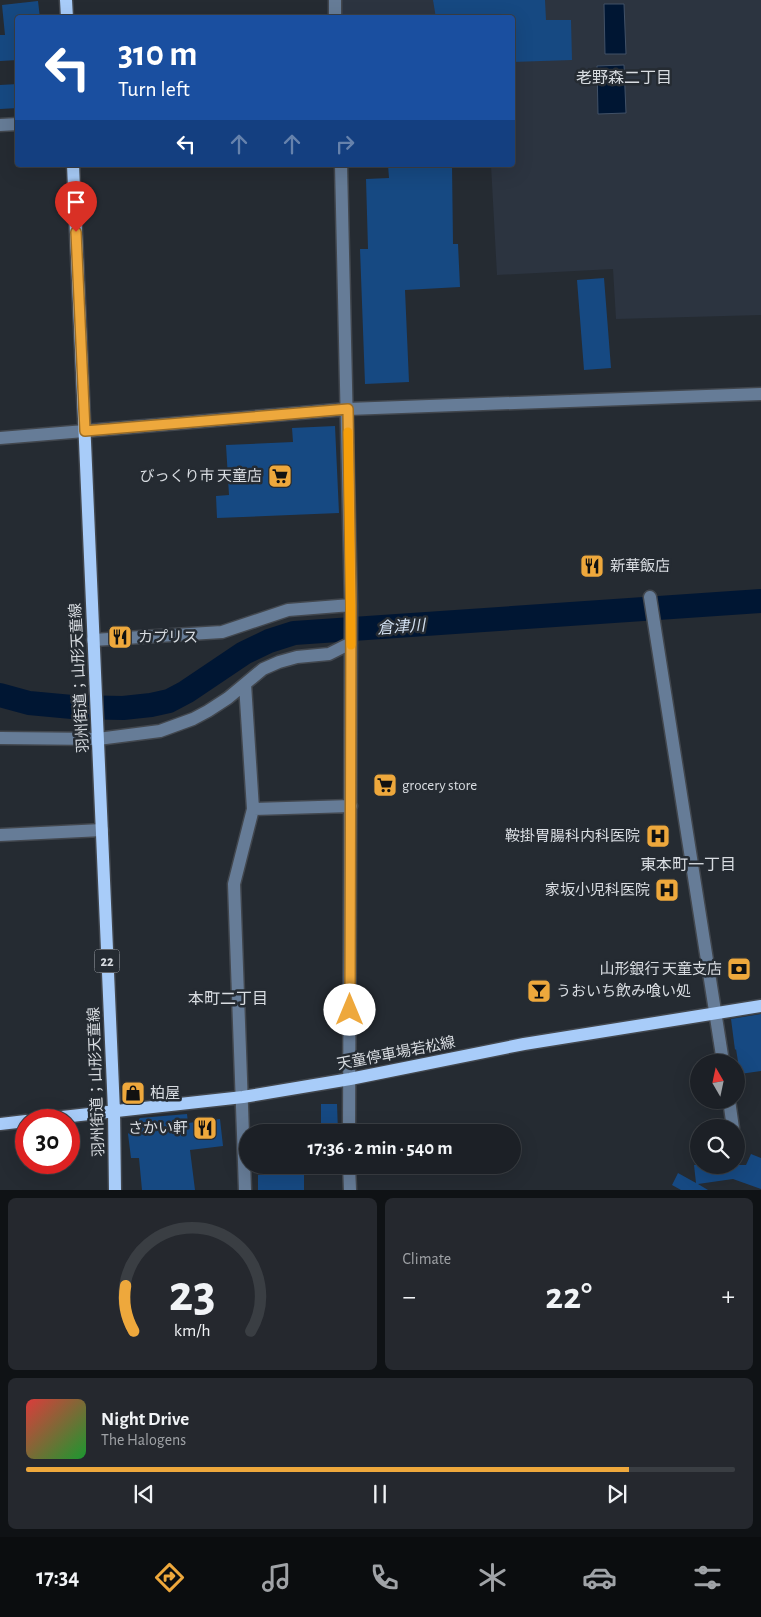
<!DOCTYPE html>
<html lang="en">
<head>
<meta charset="utf-8">
<style>
  :root { --surface:#1c2026; --page:#25282e; --text:#f1f3f6; --muted:#a0a3a7; --line:#3a3e43; --accent:#eea83c }
  body { margin:0; font-family:"Alegreya Sans","Noto Sans JP",sans-serif; background:var(--page); color:var(--text); height:100vh; display:flex; flex-direction:column; font-size:19px; white-space:nowrap }
  * { box-sizing:border-box; margin:0 }
  p { font-size:16px; color:var(--muted) }
  .icon { flex:none; width:28px; height:28px; fill:none; stroke:currentColor; stroke-width:2; stroke-linecap:round; stroke-linejoin:round }
  .map { position:relative; height:1190px; overflow:hidden }
  .side { display:flex; flex-direction:column; gap:8px; padding:8px; background:#0f1215; flex:1 }
  .side>* { flex:none }
  .top-card { position:absolute; left:15px; top:15px; width:500px; height:152px; border-radius:5px; box-shadow:0 5px 20px #0002,0 0 0 1px var(--line); background:#1a4fa0; color:#fff; overflow:hidden }
  .needle { width:32px; rotate:351deg }
  .buttons { position:absolute; left:690px; top:1054px; display:grid; gap:10px }
  .buttons a { display:grid; place-items:center; width:55px; height:55px; border-radius:50%; background:var(--surface); box-shadow:0 5px 20px #0002,0 0 0 1px var(--line); font-size:25px }
  .speed { position:absolute; left:15px; top:1109px; display:flex; gap:10px; font-size:25px; font-weight:700; text-align:center }
  .speed>* { display:grid; place-content:center; width:65px; height:65px; border-radius:50%; background:var(--surface); box-shadow:0 5px 20px #0002,0 0 0 1px var(--line); line-height:1 }
  .speed .limit { border:8px solid #d22; background:#fff; color:#111 }
  .pin { position:absolute; display:grid; place-items:center; width:42px; height:42px; color:#fff; margin:-51px -21px; border-radius:50% 50% 50% 0; rotate:-45deg; box-shadow:0 0 5px #0007 }
  .pin .icon { rotate:45deg }
  .me { position:absolute; width:55px; margin:-28px; rotate:0deg; stroke-linejoin:round; filter:drop-shadow(0 0 4px #0008) }
  .turn { display:flex; align-items:center; gap:18px; height:105px; padding:0 20px; font-size:22px }
  .turn .icon { width:65px; height:65px; stroke-width:2.5 }
  .turn b { display:block; font-size:35px; line-height:42px }
  .lanes { display:flex; align-items:center; height:48px; padding:0 20px; background:#0003; justify-content:center; gap:25px; direction:ltr }
  .lanes .off { opacity:.35 }
  .big { font-size:38px; font-weight:700; line-height:1.1 }
  .side .tile { flex:1; display:flex; flex-direction:column; justify-content:center; gap:8px; min-width:0; padding:0 18px; border-radius:8px; background:var(--page) }
  .side .dial { align-items:center; gap:0 }
  .dial svg { height:130px; overflow:visible; fill:none; stroke:var(--line); stroke-width:7; stroke-linecap:round; text-anchor:middle }
  .dial text { fill:var(--text); stroke:none }
  .song { display:flex; align-items:center; gap:15px }
  .cover { width:60px; height:60px; border-radius:8px; background:linear-gradient(135deg,hsl(0 70% 55%),hsl(130 70% 35%)) }
  .played { height:5px; border-radius:2px; background:linear-gradient(90deg,var(--accent) 85%,var(--line) 85%) }
  .keys { display:flex; justify-content:space-around; direction:ltr }
  .heat { display:flex; justify-content:space-between; align-items:center; font-size:28px; direction:ltr }
  .side .tiles { flex:1; display:grid; gap:8px; grid-template-columns:1fr 1fr }
  .tile:last-child { grid-column:span 2 }
  .trip { position:absolute; left:239px; top:1124px; width:282px; height:50px; border-radius:25px; background:var(--surface); box-shadow:0 5px 20px #0002,0 0 0 1px var(--line); font-weight:700; line-height:50px; text-align:center }
  .menu { display:flex; height:80px; justify-content:space-around; align-items:center; background:#0b0d0f; color:var(--muted) }
  .menu .icon { width:35px; height:35px }
  .menu .on { color:var(--accent) }
  .menu b { font-size:22px; color:var(--text) }
  .map>svg:first-child { display:block }
</style>
</head>
<body>
<div class="map">
<svg width="761" height="1190" viewBox="0 0 761 1190">
  <rect width="100%" height="100%" fill="#252b32"/>
  <path fill="#2c3440" d="M342,0H761V315L616,319L613,269L497,275L491,165H512V18L342,17Z"/>
  <path fill="#001633" stroke="#415167" d="M604,4H624L626,54H605Z
    M624,65L626,113L598,114L597,66Z"/>
  <g fill="none" stroke-linecap="round" stroke-linejoin="round">
    <path stroke="#001633" stroke-width="24" d="M0,695L29,703L72,707L123,708L151,705L169,701L186,692L244,653L269,641L294,633L761,601"/>
  </g>
  <path fill="#164982" d="M433,0H545L546,20H571L572,60L512,62V18H436Z
    M38,1L40,18H18V60L0,61V35H5L2,5Z
    M18,84V108L0,109V85Z
    M388,165H452L453,244H458L460,287L405,290L409,382L365,384L360,249H368L366,179L389,178Z
    M604,278L611,368L584,370L577,280Z
    M335,426L339,513L217,518L216,496L229,495L226,445L293,442L292,428Z
    M761,1014V1071L740,1074L736,1049L735,1050L731,1019Z
    M321,1104H337L338,1132H321Z
    M187,1114L188,1123L220,1119L223,1146L190,1150L195,1190H142L139,1158H131L128,1134L140,1118Z
    M751,1154L761,1158V1189L733,1179L698,1184L708,1190H681L672,1185L678,1173L696,1183L694,1165H746Z
    M304,1174V1190H258V1175Z"/>
  <g fill="none" stroke-linecap="round" stroke-linejoin="round">
    <g stroke="#42474e" stroke-width="15">
      <path id="minor" d="M335,0V18
        M0,125L18,124
        M341,165L351,605L349,1132
        M0,438L348,409L761,394
        M650,597L723,1062
        M93,640L222,632L288,610L351,605
        M245,684L253,809L234,884L245,1190
        M0,738L98,739L160,731L193,719L208,711L228,698L263,669L279,662L297,657L329,654L351,643
        M253,809L351,806
        M0,835L102,830
        M729,1100L733,1128
        M736,1148L737,1151
        M349,1165L350,1190"/>
    </g>
    <g stroke="#42474e" stroke-width="15">
      <path id="major" d="M66,0L67,18
        M73,165L114,1111L115,1190
        M35,1120L243,1097L350,1079L524,1044L761,1006
        M0,1124L26,1121"/>
    </g>
    <use href="#minor" stroke="#667c97" stroke-width="12"/>
    <use href="#major" stroke="#a8ccf9" stroke-width="12"/>
  </g>
  <g fill="none" stroke-linecap="round" stroke-linejoin="round">
    <g stroke="#9b6d27" stroke-width="12">
      <path id="route" d="M76,232L85,431L348,409L351,605L350,1010"/>
    </g>
    <use href="#route" stroke="#eea83c" stroke-width="9"/>
    <path stroke="#f59e0b" stroke-width="9" d="M348,432L351,645"/>
  </g>
  <defs>
    <g id="supermarket-square" transform="scale(1.25)"><rect x="-9" y="-9" width="18" height="18" rx="4" fill="#eea83c" stroke="#252b32"/><path d="M-6-5.5h2.5l.6 2H6L4.5 2H-2.5L-4.4-4H-6ZM-1.5 3.2a1.3 1.3 0 1 0 .1 0ZM3 3.2a1.3 1.3 0 1 0 .1 0Z" fill="#111"/></g>
    <g id="restaurant-square" transform="scale(1.25)"><rect x="-9" y="-9" width="18" height="18" rx="4" fill="#eea83c" stroke="#252b32"/><path d="M-5-6h1v4h1v-4h1v4h1v-4h1v5L-1.5 .5V6h-2V.5L-5-1ZM5-6V6H3V1.5H1.5Q1.5-4 5-6Z" fill="#111"/></g>
    <g id="hospital-square" transform="scale(1.25)"><rect x="-9" y="-9" width="18" height="18" rx="4" fill="#eea83c" stroke="#252b32"/><path d="M-5-5h3v3.5h4V-5h3V5h-3V1.5h-4V5h-3Z" fill="#111"/></g>
    <g id="bank-square" transform="scale(1.25)"><rect x="-9" y="-9" width="18" height="18" rx="4" fill="#eea83c" stroke="#252b32"/><path d="M-6-4H6V4H-6ZM0-2.3a2.3 2.3 0 1 0 0 4.6a2.3 2.3 0 1 0 0-4.6Z" fill="#111"/></g>
    <g id="bar-square" transform="scale(1.25)"><rect x="-9" y="-9" width="18" height="18" rx="4" fill="#eea83c" stroke="#252b32"/><path d="M-6-5H6L.8 .8V4.5H3.5V6h-7V4.5H-.8V.8Z" fill="#111"/></g>
    <g id="shop-square" transform="scale(1.25)"><rect x="-9" y="-9" width="18" height="18" rx="4" fill="#eea83c" stroke="#252b32"/><path d="M-5-2.5h2.3a2.7 3.5 0 0 1 5.4 0H5L5.5 6h-11ZM-1.5-2.5h3a1.5 2.3 0 0 0-3 0Z" fill="#111"/></g>
  </defs>
  <g fill-rule="evenodd">
    <use href="#supermarket-square" x="280" y="476"/>
    <use href="#restaurant-square" x="592" y="566"/>
    <use href="#restaurant-square" x="120" y="637"/>
    <use href="#supermarket-square" x="385" y="785"/>
    <use href="#hospital-square" x="658" y="836"/>
    <use href="#hospital-square" x="667" y="890"/>
    <use href="#bank-square" x="739" y="969"/>
    <use href="#bar-square" x="539" y="991"/>
    <use href="#shop-square" x="133" y="1093"/>
    <use href="#restaurant-square" x="205" y="1128"/>
  </g>
  <g text-anchor="middle" stroke-width="5" stroke-linejoin="round" paint-order="stroke">
    <rect fill="#252b32" stroke="#a2a7ac" stroke-width="1" x="94.5" y="949.5" width="25" height="23" rx="4"/>
    <g font-size="14" font-weight="bold" fill="#d8dce1">
      <text x="107" y="966">22</text>
    </g>
    <g font-size="15" fill="#d8dce1" stroke="#252b32" text-anchor="end">
      <text x="262" y="481">びっくり市 天童店</text>
      <text x="610" y="571" text-anchor="start">新華飯店</text>
      <text x="138" y="642" text-anchor="start">カプリス</text>
      <text x="402" y="790" text-anchor="start">grocery store</text>
      <text x="640" y="841">鞍掛胃腸科内科医院</text>
      <text x="650" y="895">家坂小児科医院</text>
      <text x="722" y="974">山形銀行 天童支店</text>
      <text x="556" y="996" text-anchor="start">うおいち飲み喰い処</text>
      <text x="150" y="1098" text-anchor="start">柏屋</text>
      <text x="188" y="1133">さかい軒</text>
    </g>
    <g font-size="15" fill="#d8dce1" stroke="#252b32">
      <text transform="translate(79 678) rotate(-93)" y="5">羽州街道；山形天童線</text>
      <text transform="translate(396 1053) rotate(-11)" y="5">天童停車場若松線</text>
      <text transform="translate(96 1082) rotate(-92)" y="5">羽州街道；山形天童線</text>
    </g>
    <g font-size="16" fill="#d8dce1" stroke="#252b32">
      <text x="624" y="83">老野森二丁目</text>
      <text x="688" y="870">東本町一丁目</text>
      <text x="228" y="1004">本町二丁目</text>
    </g>
    <g font-size="16" font-style="italic" fill="#d2e0f1" stroke="#252b32">
      <text transform="translate(401 626) rotate(-4)" y="6">倉津川</text>
    </g>
  </g>
</svg>
<div class="buttons">
<a><svg class="needle" viewBox="-14 -14 28 28"><path d="M0-13l5 13h-10z" fill="#e53935"/><path d="M0 13l5-13h-10z" fill="#a0a3a7"/></svg></a>
<a><svg class="icon" aria-label="search" viewBox="0 0 24 24"><circle cx="10" cy="10" r="6"/><path d="M15 15l6 6"/></svg></a>
</div>
<div class="speed"><div class="limit">30</div></div>
<div class="pin" style="left:76px;top:232px;background:#d93025"><svg class="icon" aria-label="arrive" viewBox="0 0 24 24"><path d="M6 21V4h12l-3 4 3 4H6"/></svg></div>
<svg class="me" style="left:350px;top:1010px" viewBox="-20 -20 40 40"><circle r="19" fill="#fff"/><path d="M0-13L10 11 0 6-10 11z" fill="#eea83c"/></svg>
<div class="trip">17:36 · 2 min · 540 m</div>
<div class="top-card">
<div class="turn"><svg class="icon" aria-label="left" viewBox="0 0 24 24"><path d="M17 20v-9H6M10 6l-5 5 5 5"/></svg><div><b>310 m</b>Turn left</div></div>
<div class="lanes"><svg class="icon" aria-label="left" viewBox="0 0 24 24"><path d="M17 20v-9H6M10 6l-5 5 5 5"/></svg><svg class="icon off" aria-label="ahead" viewBox="0 0 24 24"><path d="M12 20V5M6 11l6-6 6 6"/></svg><svg class="icon off" aria-label="ahead" viewBox="0 0 24 24"><path d="M12 20V5M6 11l6-6 6 6"/></svg><svg class="icon off" aria-label="right" viewBox="0 0 24 24"><path d="M7 20v-9h11M14 6l5 5-5 5"/></svg></div>
</div>
</div>
<section class="side">
<div class="tiles">
<div class="tile dial"><svg viewBox="0 0 100 80">
<path d="M14 69A42 42 0 1 1 86 69"/>
<path d="M14 69A42 42 0 0 1 9 41" stroke="#eea83c"/>
<text x="50" y="56" font-size="32" font-weight="700">23</text>
<text x="50" y="72" font-size="11">km/h</text>
</svg></div>
<div class="tile"><p>Climate</p>
<div class="heat"><a>−</a><b class="big">22°</b><a>+</a></div>
</div>
<div class="tile">
<div class="song"><i class="cover"></i><div><b>Night Drive</b><p>The Halogens</p></div></div>
<div class="played"></div>
<div class="keys"><svg class="icon" aria-label="previous" viewBox="0 0 24 24"><path d="M18 5L8 12l10 7zM5 5v14"/></svg><svg class="icon" aria-label="pause" viewBox="0 0 24 24"><path d="M8 5v14M16 5v14"/></svg><svg class="icon" aria-label="next" viewBox="0 0 24 24"><path d="M6 5l10 7-10 7zM19 5v14"/></svg></div>
</div>
</div>
</section>
<nav class="menu">
<b>17:34</b>
<svg class="icon on" aria-label="directions" viewBox="0 0 24 24"><path d="M12 3l9 9-9 9-9-9zM9 14v-3h6M13 9l2 2-2 2"/></svg>
<svg class="icon" aria-label="music" viewBox="0 0 24 24"><path d="M9 18V5l10-2v13"/><circle cx="6" cy="18" r="3"/><circle cx="16" cy="16" r="3"/></svg>
<svg class="icon" aria-label="phone" viewBox="0 0 24 24"><path d="M5 4h4l2 5-3 2q2 4 5 5l2-3 5 2v4C11 20 4 13 5 4z"/></svg>
<svg class="icon" aria-label="climate" viewBox="0 0 24 24"><path d="M12 3v18M4 7l16 10M4 17L20 7"/></svg>
<svg class="icon" aria-label="car" viewBox="0 0 24 24"><path d="M5 17H2v-5l4-1 3-4h7l3 4 3 1v5h-3M9 17h6M6 11h13"/><circle cx="7" cy="17" r="2"/><circle cx="17" cy="17" r="2"/></svg>
<svg class="icon" aria-label="filters" viewBox="0 0 24 24"><path d="M4 7h16M4 17h16"/><circle cx="9" cy="7" r="2"/><circle cx="15" cy="17" r="2"/></svg>
</nav>
</body>
</html>
